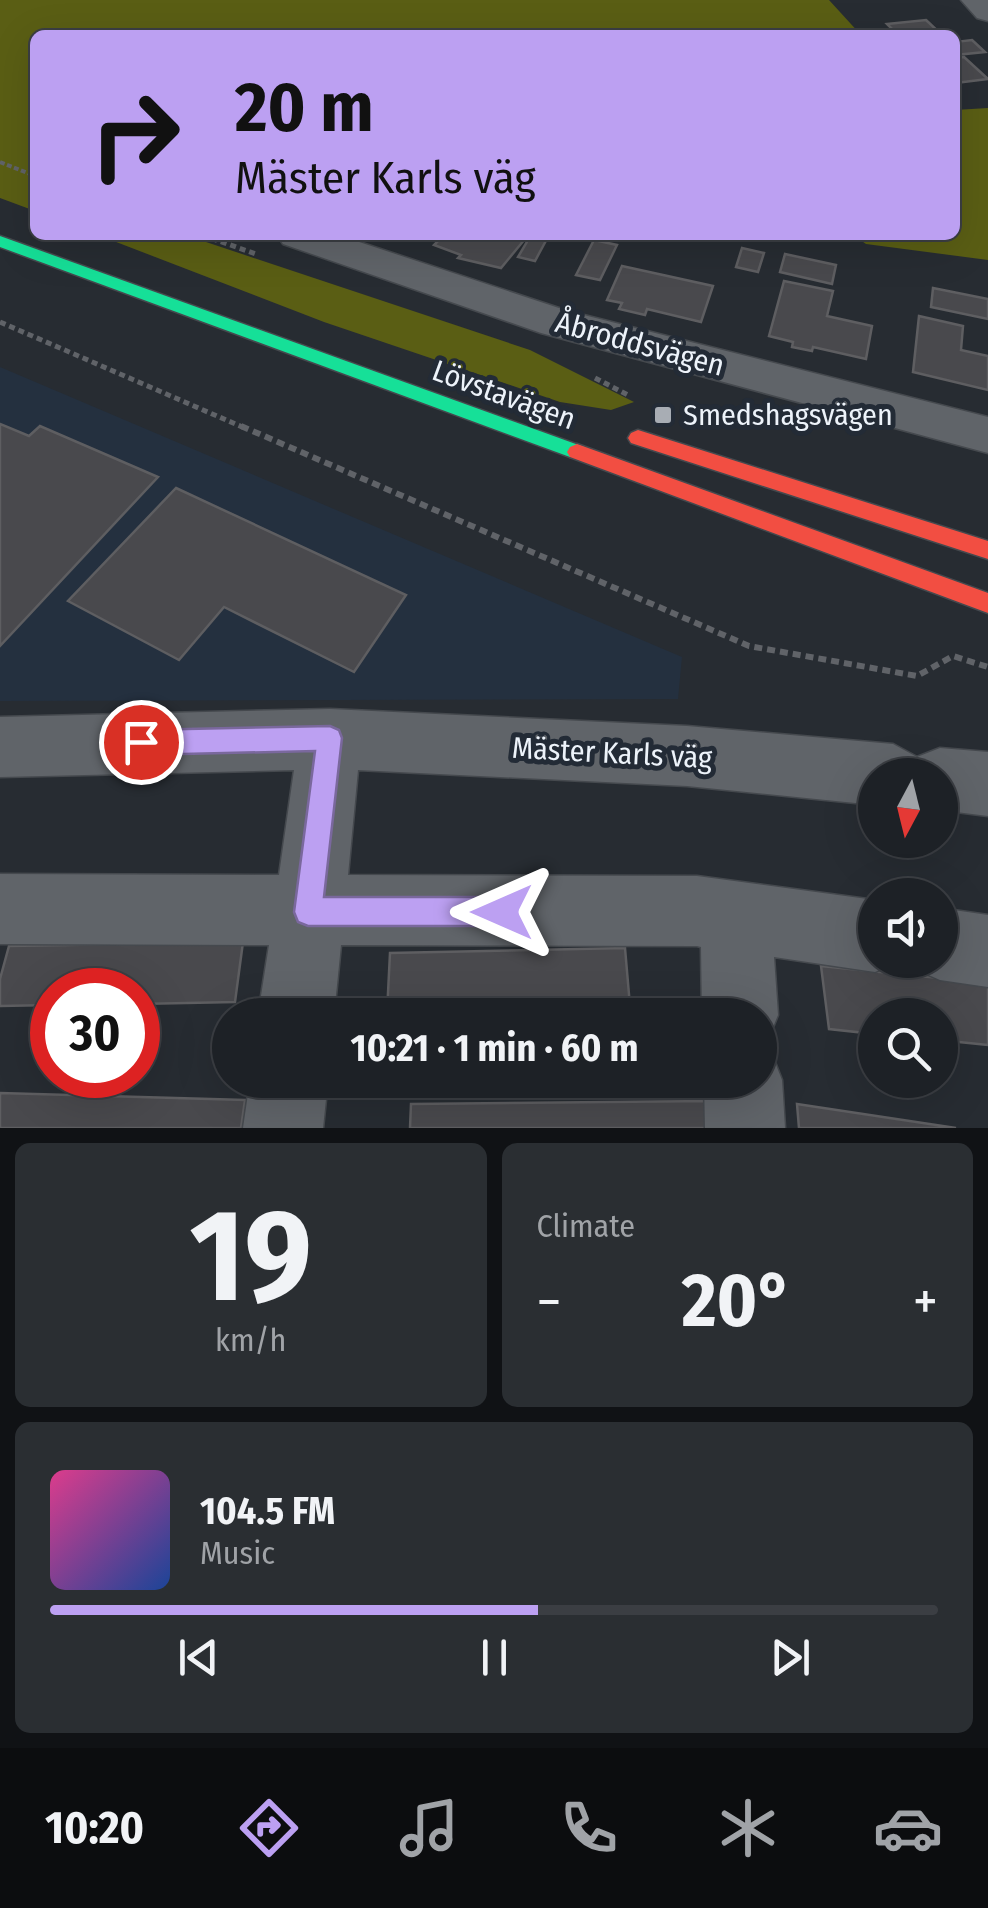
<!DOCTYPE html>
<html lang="en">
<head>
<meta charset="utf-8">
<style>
  :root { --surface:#1d2126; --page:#2a2e32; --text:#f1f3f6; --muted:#a0a3a7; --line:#3b3e43; --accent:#bca0f2 }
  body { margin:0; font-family:"Fira Sans Condensed",sans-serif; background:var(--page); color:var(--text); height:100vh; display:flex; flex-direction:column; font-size:38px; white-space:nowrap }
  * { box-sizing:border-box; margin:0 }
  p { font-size:32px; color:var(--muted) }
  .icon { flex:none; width:55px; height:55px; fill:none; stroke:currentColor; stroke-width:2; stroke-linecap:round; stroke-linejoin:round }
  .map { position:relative; height:1128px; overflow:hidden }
  .sheet { display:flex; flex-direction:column; gap:15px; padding:15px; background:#101215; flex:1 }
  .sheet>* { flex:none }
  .hud { position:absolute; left:30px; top:30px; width:930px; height:210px; border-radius:15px; box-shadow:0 10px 40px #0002,0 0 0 2px var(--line); background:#bca0f2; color:#111; overflow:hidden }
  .needle { width:65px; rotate:187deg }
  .fabs { position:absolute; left:858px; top:758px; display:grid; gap:20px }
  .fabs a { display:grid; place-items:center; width:100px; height:100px; border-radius:50%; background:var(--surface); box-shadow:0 10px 40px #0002,0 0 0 2px var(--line); font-size:50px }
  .speed { position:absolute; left:30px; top:968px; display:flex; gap:20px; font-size:50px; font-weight:700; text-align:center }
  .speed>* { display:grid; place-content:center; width:130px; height:130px; border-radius:50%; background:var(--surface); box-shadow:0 10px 40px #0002,0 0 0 2px var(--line); line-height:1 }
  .speed .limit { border:15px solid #d22; background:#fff; color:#111 }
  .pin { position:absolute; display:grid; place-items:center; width:85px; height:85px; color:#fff; margin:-42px; border:5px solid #fff; border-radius:50%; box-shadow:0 2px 10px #0007 }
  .me { position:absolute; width:110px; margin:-55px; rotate:270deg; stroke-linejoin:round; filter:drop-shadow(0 0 8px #0008) }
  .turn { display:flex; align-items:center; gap:35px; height:210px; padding:0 40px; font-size:45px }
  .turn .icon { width:130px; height:130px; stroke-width:2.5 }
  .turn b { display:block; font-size:70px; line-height:85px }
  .big { font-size:75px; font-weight:700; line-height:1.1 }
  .sheet .widget { flex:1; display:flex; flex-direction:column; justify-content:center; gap:15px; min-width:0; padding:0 35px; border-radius:15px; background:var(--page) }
  .sheet .dial { align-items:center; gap:0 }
  .dial b { font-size:130px; line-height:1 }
  .song { display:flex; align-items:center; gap:30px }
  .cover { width:120px; height:120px; border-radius:15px; background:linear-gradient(135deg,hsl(330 70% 55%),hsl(220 70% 35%)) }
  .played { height:10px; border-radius:5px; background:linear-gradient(90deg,var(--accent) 55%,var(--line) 55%) }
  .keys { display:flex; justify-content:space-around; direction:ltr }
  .heat { display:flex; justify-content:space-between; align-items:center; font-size:55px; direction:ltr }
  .sheet .tiles { flex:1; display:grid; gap:15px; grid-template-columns:1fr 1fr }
  .widget:last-child { grid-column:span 2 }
  .trip { position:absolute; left:212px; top:998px; width:565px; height:100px; border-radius:50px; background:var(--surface); box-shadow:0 10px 40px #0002,0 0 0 2px var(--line); font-weight:700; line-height:100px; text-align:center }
  .dock { display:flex; height:160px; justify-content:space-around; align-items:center; background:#0c0d0f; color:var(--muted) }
  .dock .icon { width:70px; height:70px }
  .dock .selected { color:var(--accent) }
  .dock b { font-size:45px; color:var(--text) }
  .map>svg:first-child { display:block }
</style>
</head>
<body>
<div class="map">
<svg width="988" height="1128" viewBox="0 0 988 1128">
  <rect width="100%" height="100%" fill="#272c32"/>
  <path fill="#24303f" d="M0,367L682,657L678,699L0,701Z"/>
  <path fill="#5a5e14" d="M0,0H829L861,35H35V211L0,198Z
    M988,108V260L866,244L853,235H955V110Z
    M98,235H185L530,350L634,402L611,410L560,402L324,322Z"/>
  <path fill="#49494d" stroke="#5e5e61" stroke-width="2.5" d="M926,20L942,35H898L887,24Z
    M972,40L985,52L955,55V42Z
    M964,57L988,79L955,83V58Z
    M444,235H512L525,239L501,268L458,258L461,255L434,245Z
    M531,235H549L535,261L518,257Z
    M594,240L617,245L600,280L576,275Z
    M742,248L764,253L758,272L736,267Z
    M785,254L836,265L832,284L780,272Z
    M622,266L713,286L701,322L647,309L645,315L619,309L622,303L607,300Z
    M784,281L833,291L827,316L872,326L866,359L813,347L812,351L792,347L793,342L769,336Z
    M933,288L988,299V319L931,307Z
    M919,316L963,326L961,350L988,356V390L913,372Z
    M0,424L29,436L40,426L158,477L0,646Z
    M176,488L406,595L354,672L224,607L179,660L68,601Z
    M243,942L235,1002L138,1004V990H52V1005L0,1006V979L9,946Z
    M625,948L630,1006L387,1013L390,953Z
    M821,966L988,983V1045L940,1040V1015H875V1034L829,1029Z
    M0,1093L245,1100L241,1128H0Z
    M708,1101L710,1128H410L411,1104Z
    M797,1104L956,1128H799Z"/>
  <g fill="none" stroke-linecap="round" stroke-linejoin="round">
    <g stroke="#45494e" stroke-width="3">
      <path id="street" d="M961,0H988V21L977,18Z
        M277,235H338L568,311L988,417V453L541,333L283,244Z
        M330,709L687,726L893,744L917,757L940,748L988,752V816L940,810V775H875V805L687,786L358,770L348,875L697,876L875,900V960L900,961L875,972L774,957L778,1015L767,1042L760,1044V1015H702L701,947L697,946L341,945L334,1015H258L269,945L0,944V874L279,875L294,770L0,777V717Z
        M940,908L988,915V987L940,980L915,969L911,960H940Z
        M760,1048L771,1052L782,1080L785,1128H705L704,1080H760Z
        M250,1080H328L323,1128H243Z"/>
    </g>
    <g stroke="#45494e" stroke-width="3">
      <path id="fast" d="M0,236L584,447L587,452L584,457H570L0,247Z"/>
    </g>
    <g stroke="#45494e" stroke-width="3">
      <path id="jam" d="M638,430L988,541V559L631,443L628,438L631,433Z
        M577,444L988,593V613L570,457L567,452L570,447Z"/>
    </g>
    <path stroke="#606368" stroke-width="4" stroke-dasharray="5 2.5" stroke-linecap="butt" d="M0,162L35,176"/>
    <path stroke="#606368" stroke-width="5" stroke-dasharray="6 4" stroke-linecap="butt" d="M202,235L256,254
      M0,322L247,429
      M595,378L628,395"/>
    <path stroke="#606368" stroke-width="6" stroke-dasharray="8 5" stroke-linecap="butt" d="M241,426L749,646L917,676L953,656L988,667"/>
    <use href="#street" fill="#606469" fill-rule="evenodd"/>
    <use href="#fast" fill="#16e098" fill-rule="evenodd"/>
    <use href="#jam" fill="#f24e42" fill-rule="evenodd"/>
  </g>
  <path fill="#bca0f2" stroke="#7a689d" stroke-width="2.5" d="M330,726L339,730L342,738L324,897H502L513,901L517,912L513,922L502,926H308L298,922L294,912L315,751L141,755L132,751L128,742L132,734L141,730Z"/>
  <rect fill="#a8adb4" stroke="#232b36" stroke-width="4" x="653" y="405" width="20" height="20" rx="5"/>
  <g text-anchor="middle" stroke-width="10" stroke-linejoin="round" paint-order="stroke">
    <g font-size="30" fill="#edf3fa" stroke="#232b36">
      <text transform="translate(640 344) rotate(15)" y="10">Åbroddsvägen</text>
      <text transform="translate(504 395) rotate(20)" y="10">Lövstavägen</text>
      <text transform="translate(612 753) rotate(3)" y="10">Mäster Karls väg</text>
    </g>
    <g font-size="30" fill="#edf3fa" stroke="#232b36" text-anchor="start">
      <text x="683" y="425">Smedshagsvägen</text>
    </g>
  </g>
</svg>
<div class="fabs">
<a><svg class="needle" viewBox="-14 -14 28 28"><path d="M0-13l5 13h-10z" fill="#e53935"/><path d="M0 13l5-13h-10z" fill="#a0a3a7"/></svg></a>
<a><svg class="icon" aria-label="sound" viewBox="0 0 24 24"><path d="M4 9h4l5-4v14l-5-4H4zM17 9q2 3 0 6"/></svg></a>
<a><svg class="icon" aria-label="search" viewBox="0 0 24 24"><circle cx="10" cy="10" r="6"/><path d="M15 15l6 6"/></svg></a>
</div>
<div class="speed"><div class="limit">30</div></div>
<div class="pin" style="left:141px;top:742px;background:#d93025"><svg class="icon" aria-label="arrive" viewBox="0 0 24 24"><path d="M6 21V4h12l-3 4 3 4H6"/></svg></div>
<svg class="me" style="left:502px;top:912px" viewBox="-20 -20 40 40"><path d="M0-17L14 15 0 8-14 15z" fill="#bca0f2" stroke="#fff" stroke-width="4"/></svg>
<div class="trip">10:21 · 1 min · 60 m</div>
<div class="hud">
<div class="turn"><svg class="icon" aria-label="right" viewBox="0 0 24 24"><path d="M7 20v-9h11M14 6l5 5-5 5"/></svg><div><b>20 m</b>Mäster Karls väg</div></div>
</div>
</div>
<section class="sheet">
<div class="tiles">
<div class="widget dial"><b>19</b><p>km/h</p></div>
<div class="widget"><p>Climate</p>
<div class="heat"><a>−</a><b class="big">20°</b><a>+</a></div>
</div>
<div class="widget">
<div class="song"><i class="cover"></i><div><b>104.5 FM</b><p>Music</p></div></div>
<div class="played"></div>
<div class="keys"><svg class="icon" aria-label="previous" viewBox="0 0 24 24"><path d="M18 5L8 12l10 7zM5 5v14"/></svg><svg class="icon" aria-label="pause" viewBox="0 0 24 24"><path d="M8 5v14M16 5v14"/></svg><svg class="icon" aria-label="next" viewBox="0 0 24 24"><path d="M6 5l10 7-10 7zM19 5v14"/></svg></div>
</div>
</div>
</section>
<nav class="dock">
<b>10:20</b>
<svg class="icon selected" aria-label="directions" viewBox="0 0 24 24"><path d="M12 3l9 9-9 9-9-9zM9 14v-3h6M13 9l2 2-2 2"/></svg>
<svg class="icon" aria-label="music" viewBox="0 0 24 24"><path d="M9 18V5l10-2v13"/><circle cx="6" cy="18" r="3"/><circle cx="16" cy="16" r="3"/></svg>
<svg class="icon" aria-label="phone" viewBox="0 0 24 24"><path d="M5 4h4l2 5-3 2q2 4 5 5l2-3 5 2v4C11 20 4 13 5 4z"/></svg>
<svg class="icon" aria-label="climate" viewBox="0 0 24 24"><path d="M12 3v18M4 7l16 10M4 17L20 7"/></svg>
<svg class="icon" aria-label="car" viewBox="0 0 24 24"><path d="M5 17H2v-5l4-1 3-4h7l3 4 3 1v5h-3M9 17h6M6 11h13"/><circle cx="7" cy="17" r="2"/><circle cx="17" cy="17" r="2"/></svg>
</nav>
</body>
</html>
